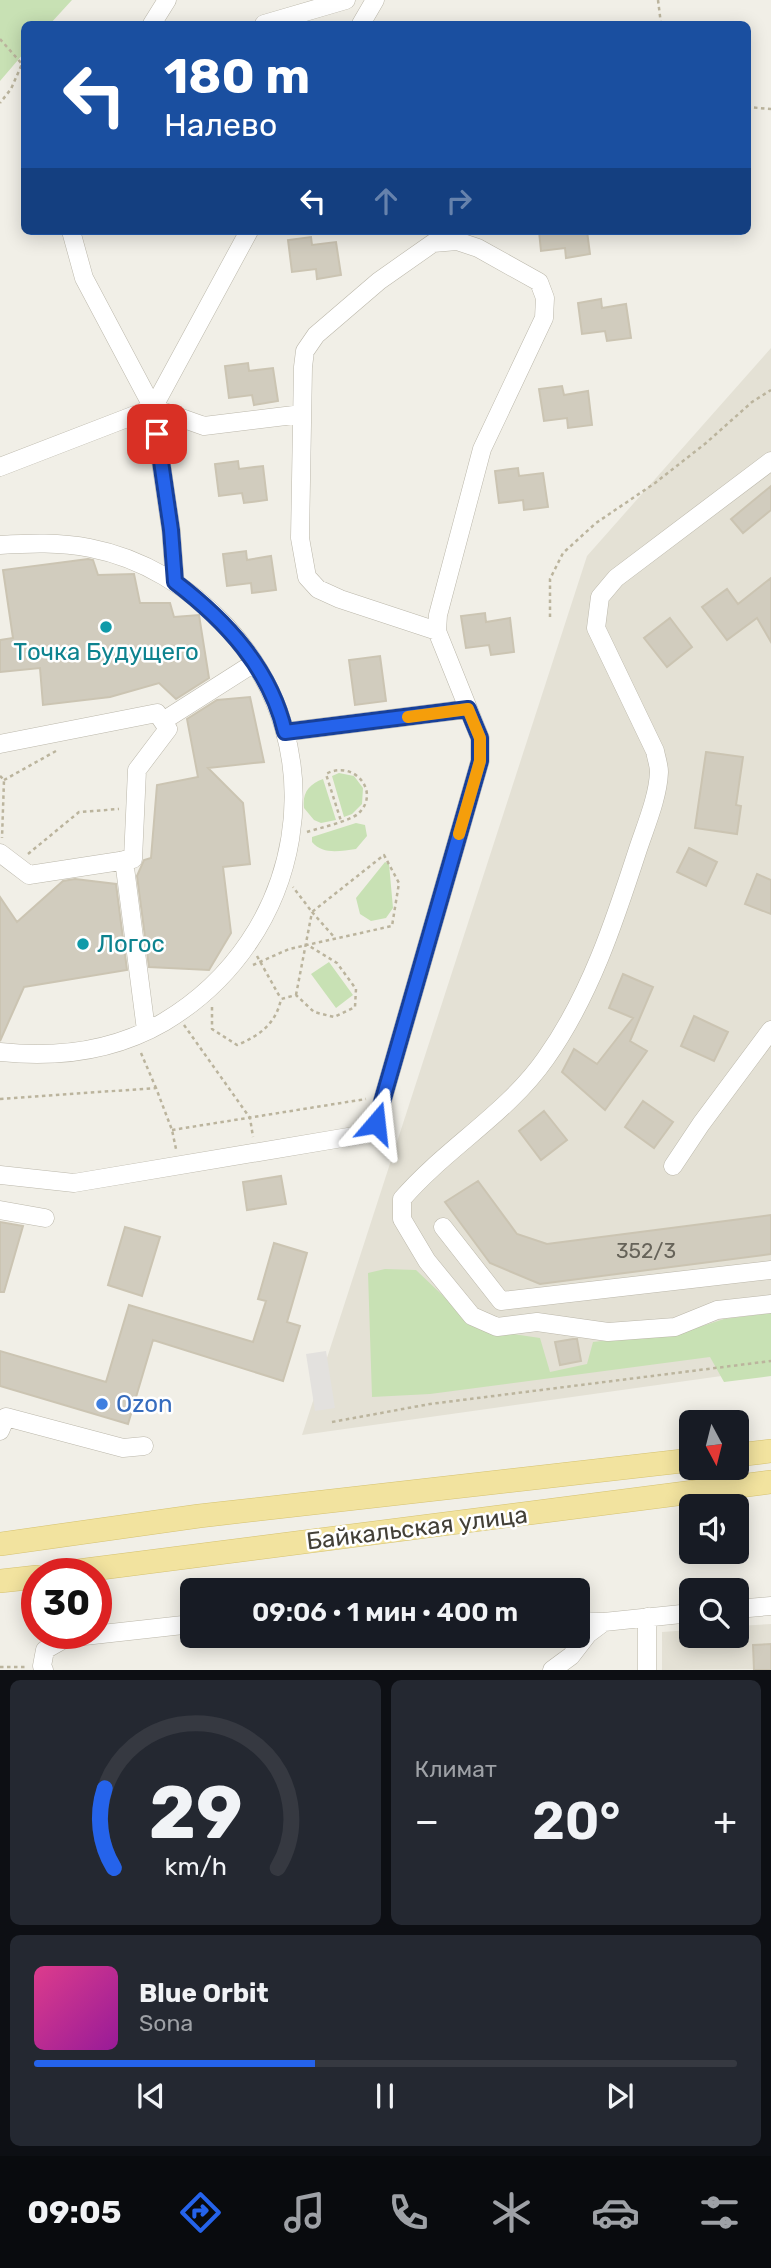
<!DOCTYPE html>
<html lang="ru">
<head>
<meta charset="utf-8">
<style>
  :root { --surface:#171b24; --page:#242831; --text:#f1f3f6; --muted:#9ea1a6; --line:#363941; --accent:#2563eb }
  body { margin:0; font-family:Rubik,sans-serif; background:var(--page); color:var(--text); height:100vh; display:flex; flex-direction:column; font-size:26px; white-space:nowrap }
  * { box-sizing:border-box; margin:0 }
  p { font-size:23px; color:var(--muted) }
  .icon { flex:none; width:38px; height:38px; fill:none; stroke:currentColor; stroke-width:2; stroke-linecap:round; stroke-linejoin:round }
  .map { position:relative; height:1670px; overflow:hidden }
  .drawer { display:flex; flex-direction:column; gap:10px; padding:10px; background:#0d0f14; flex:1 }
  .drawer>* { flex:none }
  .top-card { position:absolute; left:21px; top:21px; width:730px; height:214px; border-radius:10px; box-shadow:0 4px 18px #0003; background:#1a4fa0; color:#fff; overflow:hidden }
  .needle { width:46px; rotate:173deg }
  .controls { position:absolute; left:679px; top:1410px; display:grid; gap:14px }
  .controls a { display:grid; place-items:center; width:70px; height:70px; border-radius:10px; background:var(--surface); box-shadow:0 4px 18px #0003; font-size:35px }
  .speed { position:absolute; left:21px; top:1558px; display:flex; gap:14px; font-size:35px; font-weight:700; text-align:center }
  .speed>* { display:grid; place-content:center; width:91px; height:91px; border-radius:50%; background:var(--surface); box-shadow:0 4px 18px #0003; line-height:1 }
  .speed .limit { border:10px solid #d22; background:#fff; color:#111 }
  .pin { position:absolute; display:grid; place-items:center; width:60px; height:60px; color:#fff; margin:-30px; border-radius:14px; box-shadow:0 4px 10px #0006 }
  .me { position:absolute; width:77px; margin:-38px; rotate:17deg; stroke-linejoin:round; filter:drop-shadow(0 0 5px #0008) }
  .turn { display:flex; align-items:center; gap:24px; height:147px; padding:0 28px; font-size:32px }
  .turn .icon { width:91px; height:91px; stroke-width:2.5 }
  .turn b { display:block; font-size:49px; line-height:60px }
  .lanes { display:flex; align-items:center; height:66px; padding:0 28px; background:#0003; justify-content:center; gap:35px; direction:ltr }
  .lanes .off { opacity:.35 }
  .big { font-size:52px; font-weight:600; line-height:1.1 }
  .drawer .widget { flex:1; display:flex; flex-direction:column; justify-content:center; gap:10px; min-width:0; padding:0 24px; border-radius:10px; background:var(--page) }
  .drawer .dial { align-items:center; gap:0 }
  .dial svg { height:182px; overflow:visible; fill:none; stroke:var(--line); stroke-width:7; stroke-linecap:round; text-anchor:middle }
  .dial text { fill:var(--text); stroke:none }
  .song { display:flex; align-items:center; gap:21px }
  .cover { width:84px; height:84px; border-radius:10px; background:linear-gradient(135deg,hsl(330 70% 55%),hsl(300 70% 35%)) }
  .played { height:7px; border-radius:4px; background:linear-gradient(90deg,var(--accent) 40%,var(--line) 40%) }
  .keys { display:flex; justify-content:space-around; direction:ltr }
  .heat { display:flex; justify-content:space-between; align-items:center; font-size:38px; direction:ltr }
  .drawer .tiles { flex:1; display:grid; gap:10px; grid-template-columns:1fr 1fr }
  .widget:last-child { grid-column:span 2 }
  .trip { position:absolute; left:180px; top:1578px; width:410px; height:70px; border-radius:10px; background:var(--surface); box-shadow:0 4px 18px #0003; font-weight:600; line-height:70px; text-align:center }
  .tabs { display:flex; height:112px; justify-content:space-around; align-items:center; background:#090b0e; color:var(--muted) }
  .tabs .icon { width:49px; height:49px }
  .tabs .current { color:var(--accent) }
  .tabs b { font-size:32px; color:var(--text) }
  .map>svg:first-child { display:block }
</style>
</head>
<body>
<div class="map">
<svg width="771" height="1670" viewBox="0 0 771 1670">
  <rect width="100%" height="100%" fill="#f1efe7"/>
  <path fill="#e4e1d5" d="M771,348V1369L302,1435L587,556Z
    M771,1624V1669L662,1670V1632L691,1630V1636H737V1626Z"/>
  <path fill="#c8e1b4" d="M0,0H72L50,24H24V53L0,81Z
    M339,773L354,776L363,788L362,804L352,814L344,817L332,776Z
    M323,779L336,820L321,823L314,820L304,808C302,793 309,784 323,779Z
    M356,823L365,825L367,836L356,849C340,851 323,855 312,842V837Z
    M385,862L389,864L393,908L386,918L371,921L360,914L356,898Z
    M329,962L353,995L336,1008L311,974Z
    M385,1269L416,1270L478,1329L540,1338L550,1372L587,1364L593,1342L684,1332L724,1319L771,1313V1376L724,1382L710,1357L430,1394L372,1397L368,1273Z"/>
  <path fill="#e3e1de" d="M326,1351L335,1408L315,1411L306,1354Z"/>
  <path fill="#d1ccbe" stroke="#cbc4b2" stroke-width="2" d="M539,231H587L590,254L566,258L565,248L541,251Z
    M311,237L312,245L336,242L341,275L317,279L316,269L292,272L288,240Z
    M601,299L602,308L626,304L631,338L607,341L605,331L582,334L578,303Z
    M248,363L249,371L273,368L278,401L254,405L252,395L229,398L225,366Z
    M562,386L564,395L588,391L592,425L568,428L567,418L544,421L539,389Z
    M238,461L239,469L263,466L267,500L244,503L242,493L219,496L215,464Z
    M518,468L519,476L543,473L548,507L524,510L523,500L499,503L495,471Z
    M771,486V510L743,533L731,519Z
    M246,551L247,560L271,556L276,590L252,593L251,583L227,586L223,554Z
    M88,559L93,560L98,575L134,574L140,603H170L174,617L199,615L209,678L176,699L159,683L110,697L43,705L40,668L0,672V640L13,638L3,570Z
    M771,578V642L757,618L727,640L702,607L727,589L738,604Z
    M485,613L486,622L510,618L514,652L491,655L489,645L466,648L461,616Z
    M670,618L692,647L667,667L644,638Z
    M380,656L386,701L355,705L349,660Z
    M250,697L264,762L208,768L243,803L250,864L223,867L231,933L209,970L149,967L137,876L144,860L151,858L157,785L198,777L187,719L217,700Z
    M706,752L743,757L736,805L741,806L737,834L695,828Z
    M689,848L717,862L706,886L677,872Z
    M757,874L771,880V914L745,904Z
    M75,879L116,884L127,970L24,987L0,1041V897L17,922L63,881Z
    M623,974L653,987L630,1041L647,1051L605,1110L562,1072L574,1049L597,1064L633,1018L609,1008Z
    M694,1016L728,1032L714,1061L681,1046Z
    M643,1101L673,1122L654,1148L625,1127Z
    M544,1111L567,1140L541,1160L519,1131Z
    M281,1176L286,1204L247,1210L243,1182Z
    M478,1181L517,1234L547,1244L771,1215V1254L540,1284L490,1263L445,1202Z
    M0,1222L23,1226L4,1292H0Z
    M125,1227L160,1237L142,1296L108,1285Z
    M274,1243L307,1253L287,1322L300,1326L283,1381L153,1340L128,1424L0,1386V1351L106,1382L129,1305L253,1342L266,1301L258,1299Z
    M573,1339H577L581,1361L560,1365L555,1342Z
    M771,1644V1670H754L753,1645Z"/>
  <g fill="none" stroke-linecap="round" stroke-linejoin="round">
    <g stroke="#bbb7aa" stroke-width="19">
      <path id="minor" d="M152,24L167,0
        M264,24L346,0
        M361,24L375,0
        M71,231L84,278L153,408L204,426L302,414
        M153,408L249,231
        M771,461L616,578L600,597L596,628L655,751C656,757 659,765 659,772C658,797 646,825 638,849C615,920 590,996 546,1058C508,1113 446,1148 402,1199V1219L427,1261L472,1316L497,1327L537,1322L608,1332L675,1327L717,1310L771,1304
        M0,467L153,408L171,530L175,582
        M0,545C30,543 60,542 90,548C142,558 190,587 226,626C339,748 305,938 164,1022C114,1051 56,1058 0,1052
        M163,721L254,663
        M285,732L468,709
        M0,744L157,713L168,729L137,770L133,859L29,875L0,853
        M124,860L146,1030
        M673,1166L701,1124L771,1030
        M0,1175L74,1183L360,1135L368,1132L376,1123L480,761V738L437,631L438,615L482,449L544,318L545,298L539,282L478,248L457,241L433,243L379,281L316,335L305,351L303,367L300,538L307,577L318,589L340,599L437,631
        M0,1210L45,1218
        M443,1227L501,1301L771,1270
        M0,1431L6,1417L123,1448L144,1446
        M447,1591H467
        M737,1609L771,1606
        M647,1617V1670
        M578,1621L604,1622
        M44,1670L42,1666L45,1650L66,1638L192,1624
        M552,1670L571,1656L588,1634L604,1622L691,1613"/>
    </g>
    <g stroke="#d5c271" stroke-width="24">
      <path id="major" d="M737,1455L771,1451
        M0,1544L199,1516L691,1460
        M62,1573L771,1482
        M0,1581L37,1577"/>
    </g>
    <path stroke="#bbb49d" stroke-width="2.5" stroke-dasharray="3.5 3.5" stroke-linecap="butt" d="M658,0L661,24
      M0,39L22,64L11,89L0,103
      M747,107L771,109
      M550,617V579L563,553L596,523L655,483L706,443L752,402L771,390
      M0,776L4,780L2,838
      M4,780L56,751
      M307,832C319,828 351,821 359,813C381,791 353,759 326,774L341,821
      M28,854L79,812L119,809
      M312,912L335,938
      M257,956L281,999
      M253,965L289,949L392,926L399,883L384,855L312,912L293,887
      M296,995L312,912
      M212,1007V1029L237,1045C259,1036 276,1024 281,999L296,995L314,1012L334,1017L355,1007L356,989L337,963L306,944
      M184,1025L250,1118L253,1137
      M141,1053L156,1088
      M0,1099L156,1088L172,1130L176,1149
      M172,1130L366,1099
      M332,1422L430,1404L771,1361
      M0,1667H25"/>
    <use href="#minor" stroke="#fff" stroke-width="18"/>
    <use href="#major" stroke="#f2e39f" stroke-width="23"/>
  </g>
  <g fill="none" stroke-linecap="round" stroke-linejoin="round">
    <g stroke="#184099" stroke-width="18">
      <path id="route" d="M157,434L171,530L175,582C226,621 270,668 285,732L468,709L480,738V761L376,1123"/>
    </g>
    <use href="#route" stroke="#2563eb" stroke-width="12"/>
    <path stroke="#f59e0b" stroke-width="12" d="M408,717L468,709L480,738V761L459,834"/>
  </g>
  <g fill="#0f9aa8" stroke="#fff" stroke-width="2.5">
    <circle cx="106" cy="627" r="7"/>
    <circle cx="83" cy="944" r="7"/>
  </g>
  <circle fill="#3f7fe0" stroke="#fff" stroke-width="2.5" cx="102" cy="1404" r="7"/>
  <g text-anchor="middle" stroke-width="5" stroke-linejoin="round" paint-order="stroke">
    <g font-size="21" fill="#666359">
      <text x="646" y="1258">352/3</text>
    </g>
    <g font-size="24" fill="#0d838f" stroke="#fff">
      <text x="106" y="660">Точка Будущего</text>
      <text x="97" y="952" text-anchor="start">Логос</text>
    </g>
    <g font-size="24" fill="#366cbe" stroke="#fff" text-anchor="start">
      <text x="116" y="1412">Ozon</text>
    </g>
    <g font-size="24" fill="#434037" stroke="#fff">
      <text transform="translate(417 1528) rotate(-7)" y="8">Байкальская улица</text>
    </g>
  </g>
</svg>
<div class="controls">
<a><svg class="needle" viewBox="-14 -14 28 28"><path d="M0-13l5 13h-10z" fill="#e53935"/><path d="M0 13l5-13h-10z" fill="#9ea1a6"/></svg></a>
<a><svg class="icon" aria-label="sound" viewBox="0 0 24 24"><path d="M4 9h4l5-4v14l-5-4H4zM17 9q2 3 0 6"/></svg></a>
<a><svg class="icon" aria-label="search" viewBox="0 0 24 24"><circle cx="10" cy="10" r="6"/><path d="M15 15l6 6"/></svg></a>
</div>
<div class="speed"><div class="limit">30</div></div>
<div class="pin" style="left:157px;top:434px;background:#d93025"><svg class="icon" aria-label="arrive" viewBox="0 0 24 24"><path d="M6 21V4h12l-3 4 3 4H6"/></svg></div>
<svg class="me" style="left:376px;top:1123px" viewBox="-20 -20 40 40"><path d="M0-17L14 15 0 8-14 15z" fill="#2563eb" stroke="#fff" stroke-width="4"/></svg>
<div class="trip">09:06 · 1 мин · 400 m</div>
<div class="top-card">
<div class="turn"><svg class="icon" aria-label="left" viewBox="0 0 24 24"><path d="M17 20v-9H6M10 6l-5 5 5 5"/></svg><div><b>180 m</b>Налево</div></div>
<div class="lanes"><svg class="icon" aria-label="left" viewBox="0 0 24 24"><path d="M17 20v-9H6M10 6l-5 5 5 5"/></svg><svg class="icon off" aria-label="ahead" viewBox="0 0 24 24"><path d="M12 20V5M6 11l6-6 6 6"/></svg><svg class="icon off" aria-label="right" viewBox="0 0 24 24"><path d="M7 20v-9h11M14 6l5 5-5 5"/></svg></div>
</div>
</div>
<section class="drawer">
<div class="tiles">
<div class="widget dial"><svg viewBox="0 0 100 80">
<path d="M14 69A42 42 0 1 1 86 69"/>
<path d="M14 69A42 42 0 0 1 10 34" stroke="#2563eb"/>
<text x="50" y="56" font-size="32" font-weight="700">29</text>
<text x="50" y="72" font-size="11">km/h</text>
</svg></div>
<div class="widget"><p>Климат</p>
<div class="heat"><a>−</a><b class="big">20°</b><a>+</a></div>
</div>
<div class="widget">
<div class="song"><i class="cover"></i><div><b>Blue Orbit</b><p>Sona</p></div></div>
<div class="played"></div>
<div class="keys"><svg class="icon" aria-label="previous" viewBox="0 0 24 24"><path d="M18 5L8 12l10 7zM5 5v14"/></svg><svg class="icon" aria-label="pause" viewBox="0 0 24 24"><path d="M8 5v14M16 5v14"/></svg><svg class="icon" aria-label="next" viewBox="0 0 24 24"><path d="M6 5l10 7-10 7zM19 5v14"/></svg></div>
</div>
</div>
</section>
<nav class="tabs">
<b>09:05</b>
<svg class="icon current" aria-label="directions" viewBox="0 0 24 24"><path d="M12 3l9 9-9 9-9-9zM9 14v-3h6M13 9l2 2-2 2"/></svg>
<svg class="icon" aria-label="music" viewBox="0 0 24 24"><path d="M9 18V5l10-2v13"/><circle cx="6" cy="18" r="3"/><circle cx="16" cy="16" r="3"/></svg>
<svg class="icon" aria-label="phone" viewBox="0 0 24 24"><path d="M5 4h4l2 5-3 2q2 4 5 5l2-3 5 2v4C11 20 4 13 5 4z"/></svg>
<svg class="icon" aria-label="climate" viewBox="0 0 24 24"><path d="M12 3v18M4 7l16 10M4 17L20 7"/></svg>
<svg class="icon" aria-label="car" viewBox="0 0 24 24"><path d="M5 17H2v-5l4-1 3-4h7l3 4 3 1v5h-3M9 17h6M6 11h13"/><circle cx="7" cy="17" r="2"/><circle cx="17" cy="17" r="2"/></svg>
<svg class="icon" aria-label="filters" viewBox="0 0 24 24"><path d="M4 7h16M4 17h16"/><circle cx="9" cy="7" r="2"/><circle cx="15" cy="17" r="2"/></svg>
</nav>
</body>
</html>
